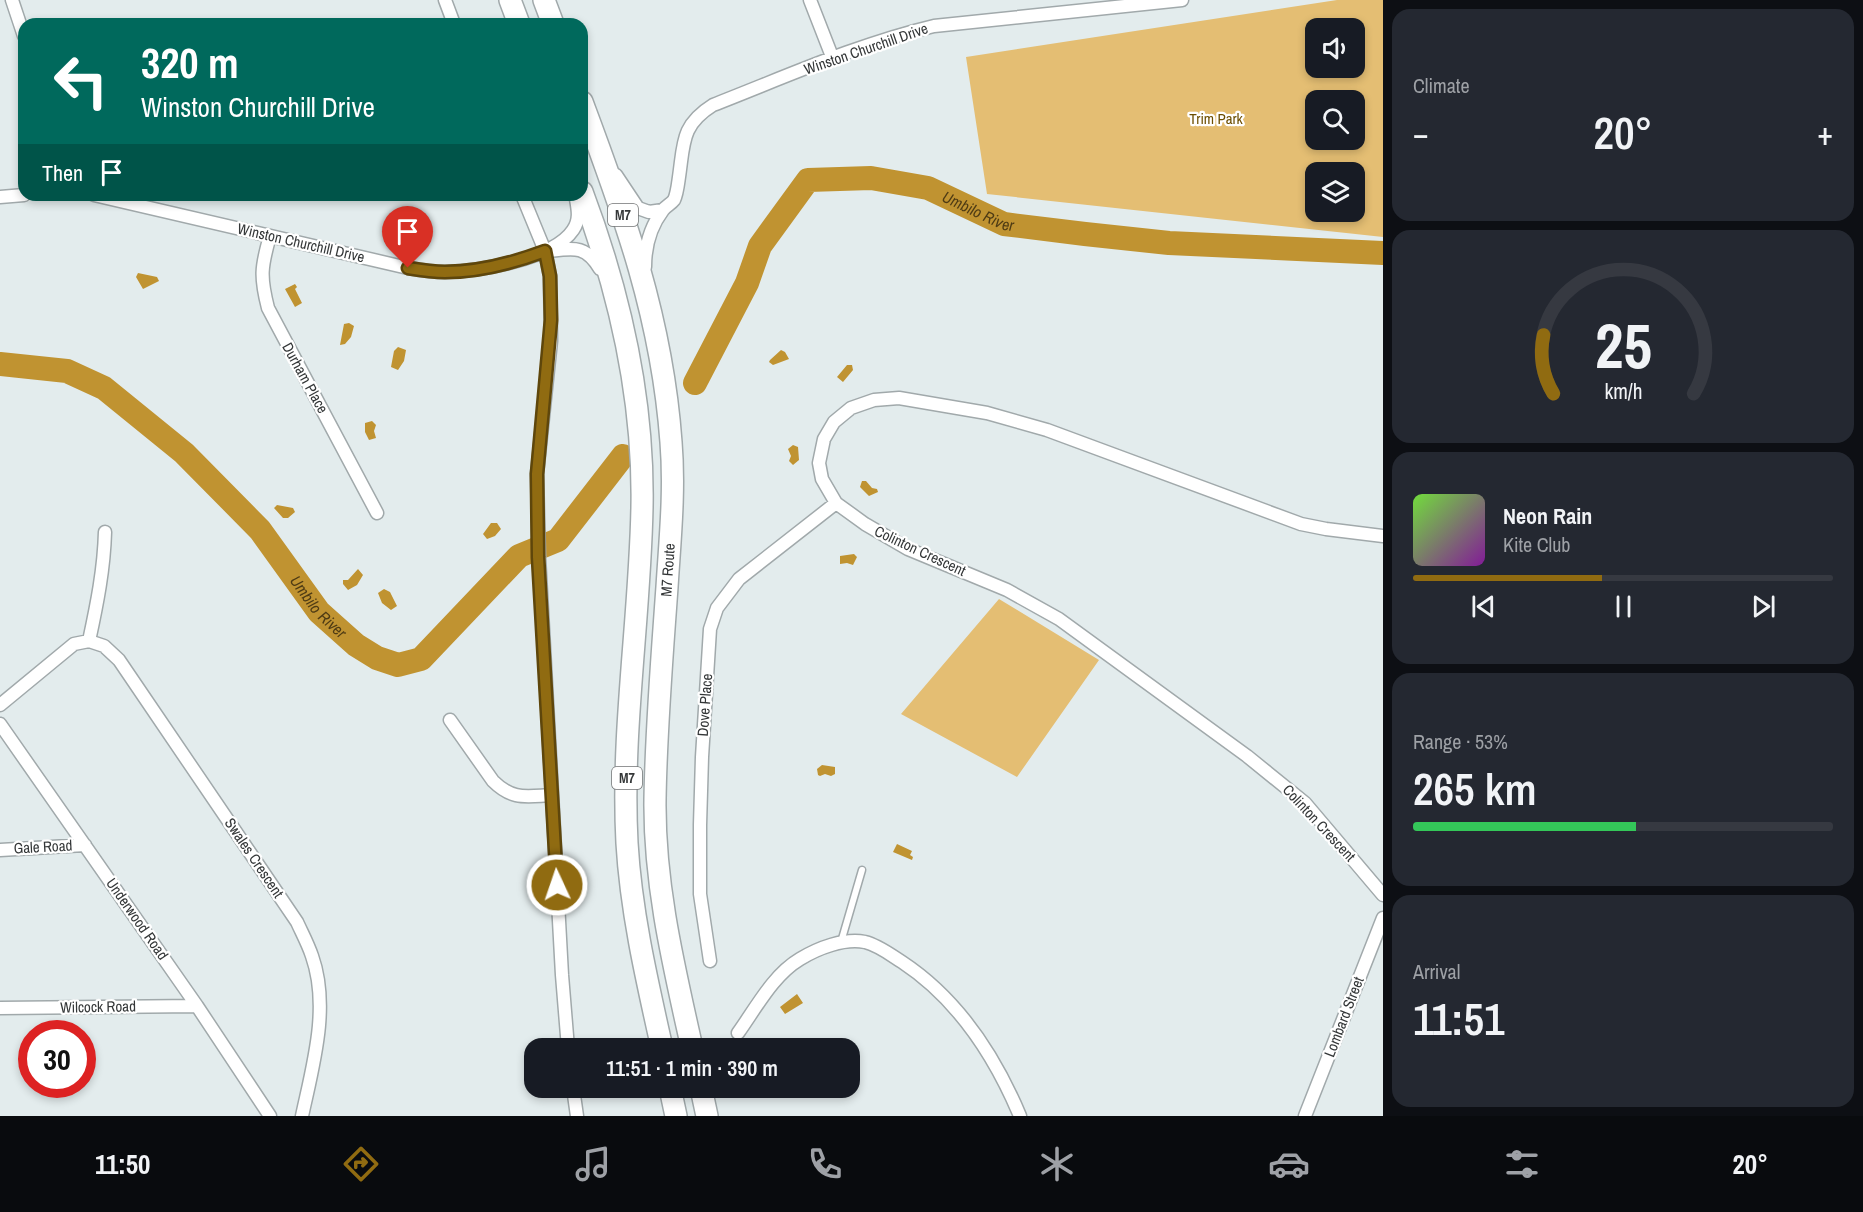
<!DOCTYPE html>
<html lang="en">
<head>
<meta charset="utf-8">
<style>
  :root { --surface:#171b24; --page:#242831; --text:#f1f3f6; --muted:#9ea1a6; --line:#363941; --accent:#906b11 }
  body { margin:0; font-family:"Archivo Narrow",sans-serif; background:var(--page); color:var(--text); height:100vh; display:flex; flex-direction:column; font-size:22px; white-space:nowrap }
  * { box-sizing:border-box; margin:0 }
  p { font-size:20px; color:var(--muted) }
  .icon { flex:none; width:33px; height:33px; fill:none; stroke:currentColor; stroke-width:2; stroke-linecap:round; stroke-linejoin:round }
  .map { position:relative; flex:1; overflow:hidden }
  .panel { display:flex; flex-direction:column; gap:9px; padding:9px; background:#0d0f14; width:480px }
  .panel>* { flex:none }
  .guide { position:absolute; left:18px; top:18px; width:570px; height:183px; border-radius:18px; box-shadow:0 3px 9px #0003; background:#00695c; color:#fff; overflow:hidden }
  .fabs { position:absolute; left:1305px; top:18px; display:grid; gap:12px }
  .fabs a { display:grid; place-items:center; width:60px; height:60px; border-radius:12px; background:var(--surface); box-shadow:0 3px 9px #0003; font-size:30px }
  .speed { position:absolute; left:18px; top:1020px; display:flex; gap:12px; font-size:30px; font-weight:700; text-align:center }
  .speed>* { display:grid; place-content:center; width:78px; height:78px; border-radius:50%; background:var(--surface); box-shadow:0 3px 9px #0003; line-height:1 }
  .speed .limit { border:9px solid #d22; background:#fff; color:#111 }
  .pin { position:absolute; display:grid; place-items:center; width:51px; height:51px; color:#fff; margin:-62px -26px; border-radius:50% 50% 50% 0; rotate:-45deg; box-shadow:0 0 6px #0007 }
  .pin .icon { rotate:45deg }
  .me { position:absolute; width:66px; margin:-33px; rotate:357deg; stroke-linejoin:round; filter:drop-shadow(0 0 4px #0008) }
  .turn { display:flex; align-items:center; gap:21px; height:126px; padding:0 24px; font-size:27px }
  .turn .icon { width:78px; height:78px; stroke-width:2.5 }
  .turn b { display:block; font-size:42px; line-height:51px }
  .then { display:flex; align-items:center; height:57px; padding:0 24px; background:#0003; gap:12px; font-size:22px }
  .big { font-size:45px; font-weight:600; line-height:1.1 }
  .panel .tile { flex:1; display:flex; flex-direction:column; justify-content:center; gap:9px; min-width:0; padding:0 21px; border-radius:18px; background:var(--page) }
  .panel .dial { align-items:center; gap:0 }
  .dial svg { height:156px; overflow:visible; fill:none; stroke:var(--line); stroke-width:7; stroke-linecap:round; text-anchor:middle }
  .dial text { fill:var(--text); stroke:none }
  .song { display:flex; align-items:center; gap:18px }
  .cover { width:72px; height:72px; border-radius:9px; background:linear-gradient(135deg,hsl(100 70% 55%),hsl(290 70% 35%)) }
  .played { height:6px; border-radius:3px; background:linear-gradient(90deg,var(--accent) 45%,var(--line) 45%) }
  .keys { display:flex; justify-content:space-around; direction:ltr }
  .heat { display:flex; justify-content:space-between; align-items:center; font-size:33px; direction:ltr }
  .charge { height:9px; border-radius:4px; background:linear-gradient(90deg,#34c759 53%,var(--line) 0) }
  .trip { position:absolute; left:524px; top:1038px; width:336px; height:60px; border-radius:18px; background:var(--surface); box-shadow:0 3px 9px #0003; font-weight:600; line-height:60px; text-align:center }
  .dock { display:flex; height:96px; justify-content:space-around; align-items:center; background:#090b0e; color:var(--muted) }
  .dock .icon { width:42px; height:42px }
  .dock .current { color:var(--accent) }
  .dock b { font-size:27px; color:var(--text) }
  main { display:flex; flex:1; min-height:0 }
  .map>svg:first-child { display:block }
</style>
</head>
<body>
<main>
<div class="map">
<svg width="1383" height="1116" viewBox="0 0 1383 1116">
  <rect width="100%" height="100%" fill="#e3eced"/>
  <path fill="#e4be73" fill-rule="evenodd" d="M1337,0H1383V237L987,194L966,57ZM1316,28H1354V68H1316ZM1316,100H1354V140H1316ZM1316,172H1354V212H1316Z
    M999,599L1099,660L1017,777L901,714Z"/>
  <path fill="#c09331" d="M138,273L157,277L159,281L143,289L136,277Z
    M295,284L297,287L295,289L302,303L295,307L285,289Z
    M349,323L354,326L351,337L345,344L340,345L344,324Z
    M398,347L406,350L404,361L398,370L391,367L394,351Z
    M781,350L785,352L789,359L773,365L769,362L770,360Z
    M847,365H852L853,370L843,382L837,377Z
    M372,421L376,425L374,431L376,438L369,440L365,432V423Z
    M793,445L798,447L799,460L793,465L789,461L791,456L788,449Z
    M862,481H866L872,488L877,489L878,492L869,496L860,487Z
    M277,505L293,508L295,512L288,518H283L274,508Z
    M491,523H497L501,529L495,536L487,539L483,534Z
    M854,554L857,557L853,565L847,563L840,564V556Z
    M358,569L363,575L357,585L348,590L343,584V580H348Z
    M384,589L390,592L397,606L391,610L382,603L378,593Z
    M822,765L835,767V774L831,776L825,774L820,776L818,775L817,769Z
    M897,844L912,851L910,855L913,857L912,860L893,852Z
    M797,994L803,1003L785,1014L780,1007Z"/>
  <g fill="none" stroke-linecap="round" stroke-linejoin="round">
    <g stroke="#c09331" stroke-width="24">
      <path id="s1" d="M0,364L67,371L104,388L184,453L260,530L319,612L356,645L377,658L398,665L421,659L519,556L558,540L623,456"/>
      <path id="s2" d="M695,383L747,283L760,246L808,180L871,178L928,188L1004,224L1085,234L1169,243L1383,253"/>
    </g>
    <g stroke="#a1a9ab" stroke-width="9">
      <path id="lane" d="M841,942L862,870"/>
    </g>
    <g stroke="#a1a9ab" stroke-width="15">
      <path id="street" d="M12,0L24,36
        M445,0L454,24
        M810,0L833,59
        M616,175L638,208L649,212L663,210
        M94,195L408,268C420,270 432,272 444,272C477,272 554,259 573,230C580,220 578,210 576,199
        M522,195L545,251L550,276L551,341L537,474L539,557L562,975L568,1048
        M0,197L24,195
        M270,236C261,267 260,277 268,308L377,513
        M549,251C574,248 586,245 600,269
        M645,267C645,245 650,227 663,210C666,206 671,204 674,200C677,194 678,184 679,177C684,143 681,125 713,105C785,77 858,44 934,26L1182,0
        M1383,536L1326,529L1301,524L1047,430L987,413L899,398L874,400L851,408L834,422L824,439L819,463L822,479L836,503L865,524L908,549L1007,590L1059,619L1247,756L1305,803L1383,895
        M89,641L104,646L119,660L297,922C302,933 308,944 312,956C330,1007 313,1065 302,1116
        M0,705L74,644L89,641C97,604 104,569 105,532
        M450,720L493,781C513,801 527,796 552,795
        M0,724L197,1006L270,1116
        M0,850L85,845
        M710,961L700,894V825L702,757L710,629L717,608L739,579L836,503
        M0,1008L197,1006
        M738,1033C756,1008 773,975 800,959C818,948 844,938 865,942C878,945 891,955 902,962C958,999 994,1054 1020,1116
        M573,1088L577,1116
        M1305,1116L1383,918"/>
    </g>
    <g stroke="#a1a9ab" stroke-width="24">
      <path id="highway" d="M510,0L519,24
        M544,0L553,24
        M582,102C625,217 662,318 671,442C675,491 670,539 667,587C662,658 656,729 655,800C654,885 674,967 692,1048
        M582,192C620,293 644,399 642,507C640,619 621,731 627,843C631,912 647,981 662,1048
        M670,1088L676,1116
        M701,1088L707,1116"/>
    </g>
    <use href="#lane" stroke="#fff" stroke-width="6"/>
    <use href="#street" stroke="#fff" stroke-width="12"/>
    <use href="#highway" stroke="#fff" stroke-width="21"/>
  </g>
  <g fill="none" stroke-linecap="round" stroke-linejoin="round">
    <g stroke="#5e460b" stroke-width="15">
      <path id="route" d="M408,268C420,270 432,272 445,272C479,272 513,263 545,251L550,276L551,320L537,474L538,557L557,885"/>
    </g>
    <use href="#route" stroke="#906b11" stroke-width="10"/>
  </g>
  <g text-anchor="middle" stroke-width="4.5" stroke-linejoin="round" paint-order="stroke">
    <g fill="#fff" stroke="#717374" stroke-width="1.5">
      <rect x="608" y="204" width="30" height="22" rx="4.5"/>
      <rect x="612" y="767" width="30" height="22" rx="4.5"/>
    </g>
    <g font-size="14" font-weight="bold" fill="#343738">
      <text x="623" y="220">M7</text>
      <text x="627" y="783">M7</text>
    </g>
    <g font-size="15" fill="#343738" stroke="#fff">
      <text transform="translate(866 49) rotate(-19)" y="5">Winston Churchill Drive</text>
      <text transform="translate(301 243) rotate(13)" y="5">Winston Churchill Drive</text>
      <text transform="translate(305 378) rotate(61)" y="5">Durham Place</text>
      <text transform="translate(920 551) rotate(25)" y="5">Colinton Crescent</text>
      <text transform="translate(668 570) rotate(-86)" y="5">M7 Route</text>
      <text transform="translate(705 705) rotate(-86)" y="5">Dove Place</text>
      <text transform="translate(1319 823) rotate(47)" y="5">Colinton Crescent</text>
      <text transform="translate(43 847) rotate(-3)" y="5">Gale Road</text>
      <text transform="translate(254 858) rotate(56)" y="5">Swales Crescent</text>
      <text transform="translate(137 919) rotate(55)" y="5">Underwood Road</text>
      <text transform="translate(98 1007) rotate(-1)" y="5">Wilcock Road</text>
      <text transform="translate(1344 1017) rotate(-69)" y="5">Lombard Street</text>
    </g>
    <g font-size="15" fill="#6c4e00" stroke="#fff">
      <text x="1216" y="124">Trim Park</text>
    </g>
    <g font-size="16" font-style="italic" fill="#4e3b14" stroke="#fff">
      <text dy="6" stroke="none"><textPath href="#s2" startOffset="410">Umbilo River</textPath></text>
      <text dy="6" stroke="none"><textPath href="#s1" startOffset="416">Umbilo River</textPath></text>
    </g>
  </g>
</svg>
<div class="fabs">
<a><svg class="icon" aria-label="sound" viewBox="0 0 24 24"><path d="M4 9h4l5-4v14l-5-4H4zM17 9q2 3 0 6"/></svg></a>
<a><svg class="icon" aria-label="search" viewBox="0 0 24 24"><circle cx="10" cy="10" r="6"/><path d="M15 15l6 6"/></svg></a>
<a><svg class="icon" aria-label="layers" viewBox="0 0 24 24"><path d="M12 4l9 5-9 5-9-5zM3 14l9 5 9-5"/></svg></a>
</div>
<div class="speed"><div class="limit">30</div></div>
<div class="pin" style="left:408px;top:268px;background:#d93025"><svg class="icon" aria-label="arrive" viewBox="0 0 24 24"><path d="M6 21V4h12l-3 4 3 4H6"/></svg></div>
<svg class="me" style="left:557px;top:885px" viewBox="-20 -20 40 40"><circle r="17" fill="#906b11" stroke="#fff" stroke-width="3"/><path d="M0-11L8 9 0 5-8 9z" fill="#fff"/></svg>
<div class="trip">11:51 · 1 min · 390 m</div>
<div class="guide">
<div class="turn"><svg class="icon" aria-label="left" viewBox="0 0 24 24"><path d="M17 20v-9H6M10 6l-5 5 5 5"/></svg><div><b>320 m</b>Winston Churchill Drive</div></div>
<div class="then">Then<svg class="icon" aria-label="arrive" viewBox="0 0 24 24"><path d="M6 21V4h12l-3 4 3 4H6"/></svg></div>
</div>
</div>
<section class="panel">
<div class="tile"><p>Climate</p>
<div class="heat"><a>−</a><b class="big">20°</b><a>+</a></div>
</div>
<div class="tile dial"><svg viewBox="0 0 100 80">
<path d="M14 69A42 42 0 1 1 86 69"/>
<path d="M14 69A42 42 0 0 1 9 39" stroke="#906b11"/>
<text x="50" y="56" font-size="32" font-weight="700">25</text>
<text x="50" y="72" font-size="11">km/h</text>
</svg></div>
<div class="tile">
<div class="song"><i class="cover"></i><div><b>Neon Rain</b><p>Kite Club</p></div></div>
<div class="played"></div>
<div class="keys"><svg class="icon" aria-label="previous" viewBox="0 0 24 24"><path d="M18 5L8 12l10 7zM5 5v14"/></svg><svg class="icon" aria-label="pause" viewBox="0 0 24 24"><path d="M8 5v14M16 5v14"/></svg><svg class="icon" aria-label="next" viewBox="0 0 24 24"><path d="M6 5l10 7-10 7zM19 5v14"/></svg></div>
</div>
<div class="tile"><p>Range · 53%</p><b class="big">265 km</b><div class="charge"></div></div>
<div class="tile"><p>Arrival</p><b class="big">11:51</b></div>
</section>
</main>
<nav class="dock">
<b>11:50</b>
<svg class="icon current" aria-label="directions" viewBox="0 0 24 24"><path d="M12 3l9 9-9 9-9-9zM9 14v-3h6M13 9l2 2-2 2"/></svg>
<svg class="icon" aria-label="music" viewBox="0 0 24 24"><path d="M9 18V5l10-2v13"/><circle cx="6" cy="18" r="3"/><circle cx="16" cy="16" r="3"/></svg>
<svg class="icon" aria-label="phone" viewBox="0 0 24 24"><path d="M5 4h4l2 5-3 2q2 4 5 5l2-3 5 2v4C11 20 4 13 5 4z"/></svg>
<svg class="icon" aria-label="climate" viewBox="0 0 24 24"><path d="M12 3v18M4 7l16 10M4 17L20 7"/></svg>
<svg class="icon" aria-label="car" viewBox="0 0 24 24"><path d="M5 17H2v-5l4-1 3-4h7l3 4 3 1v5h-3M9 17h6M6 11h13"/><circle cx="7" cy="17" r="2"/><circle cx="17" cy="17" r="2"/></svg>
<svg class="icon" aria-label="filters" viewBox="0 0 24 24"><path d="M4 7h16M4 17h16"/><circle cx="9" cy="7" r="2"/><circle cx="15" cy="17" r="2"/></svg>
<b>20°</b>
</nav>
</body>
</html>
